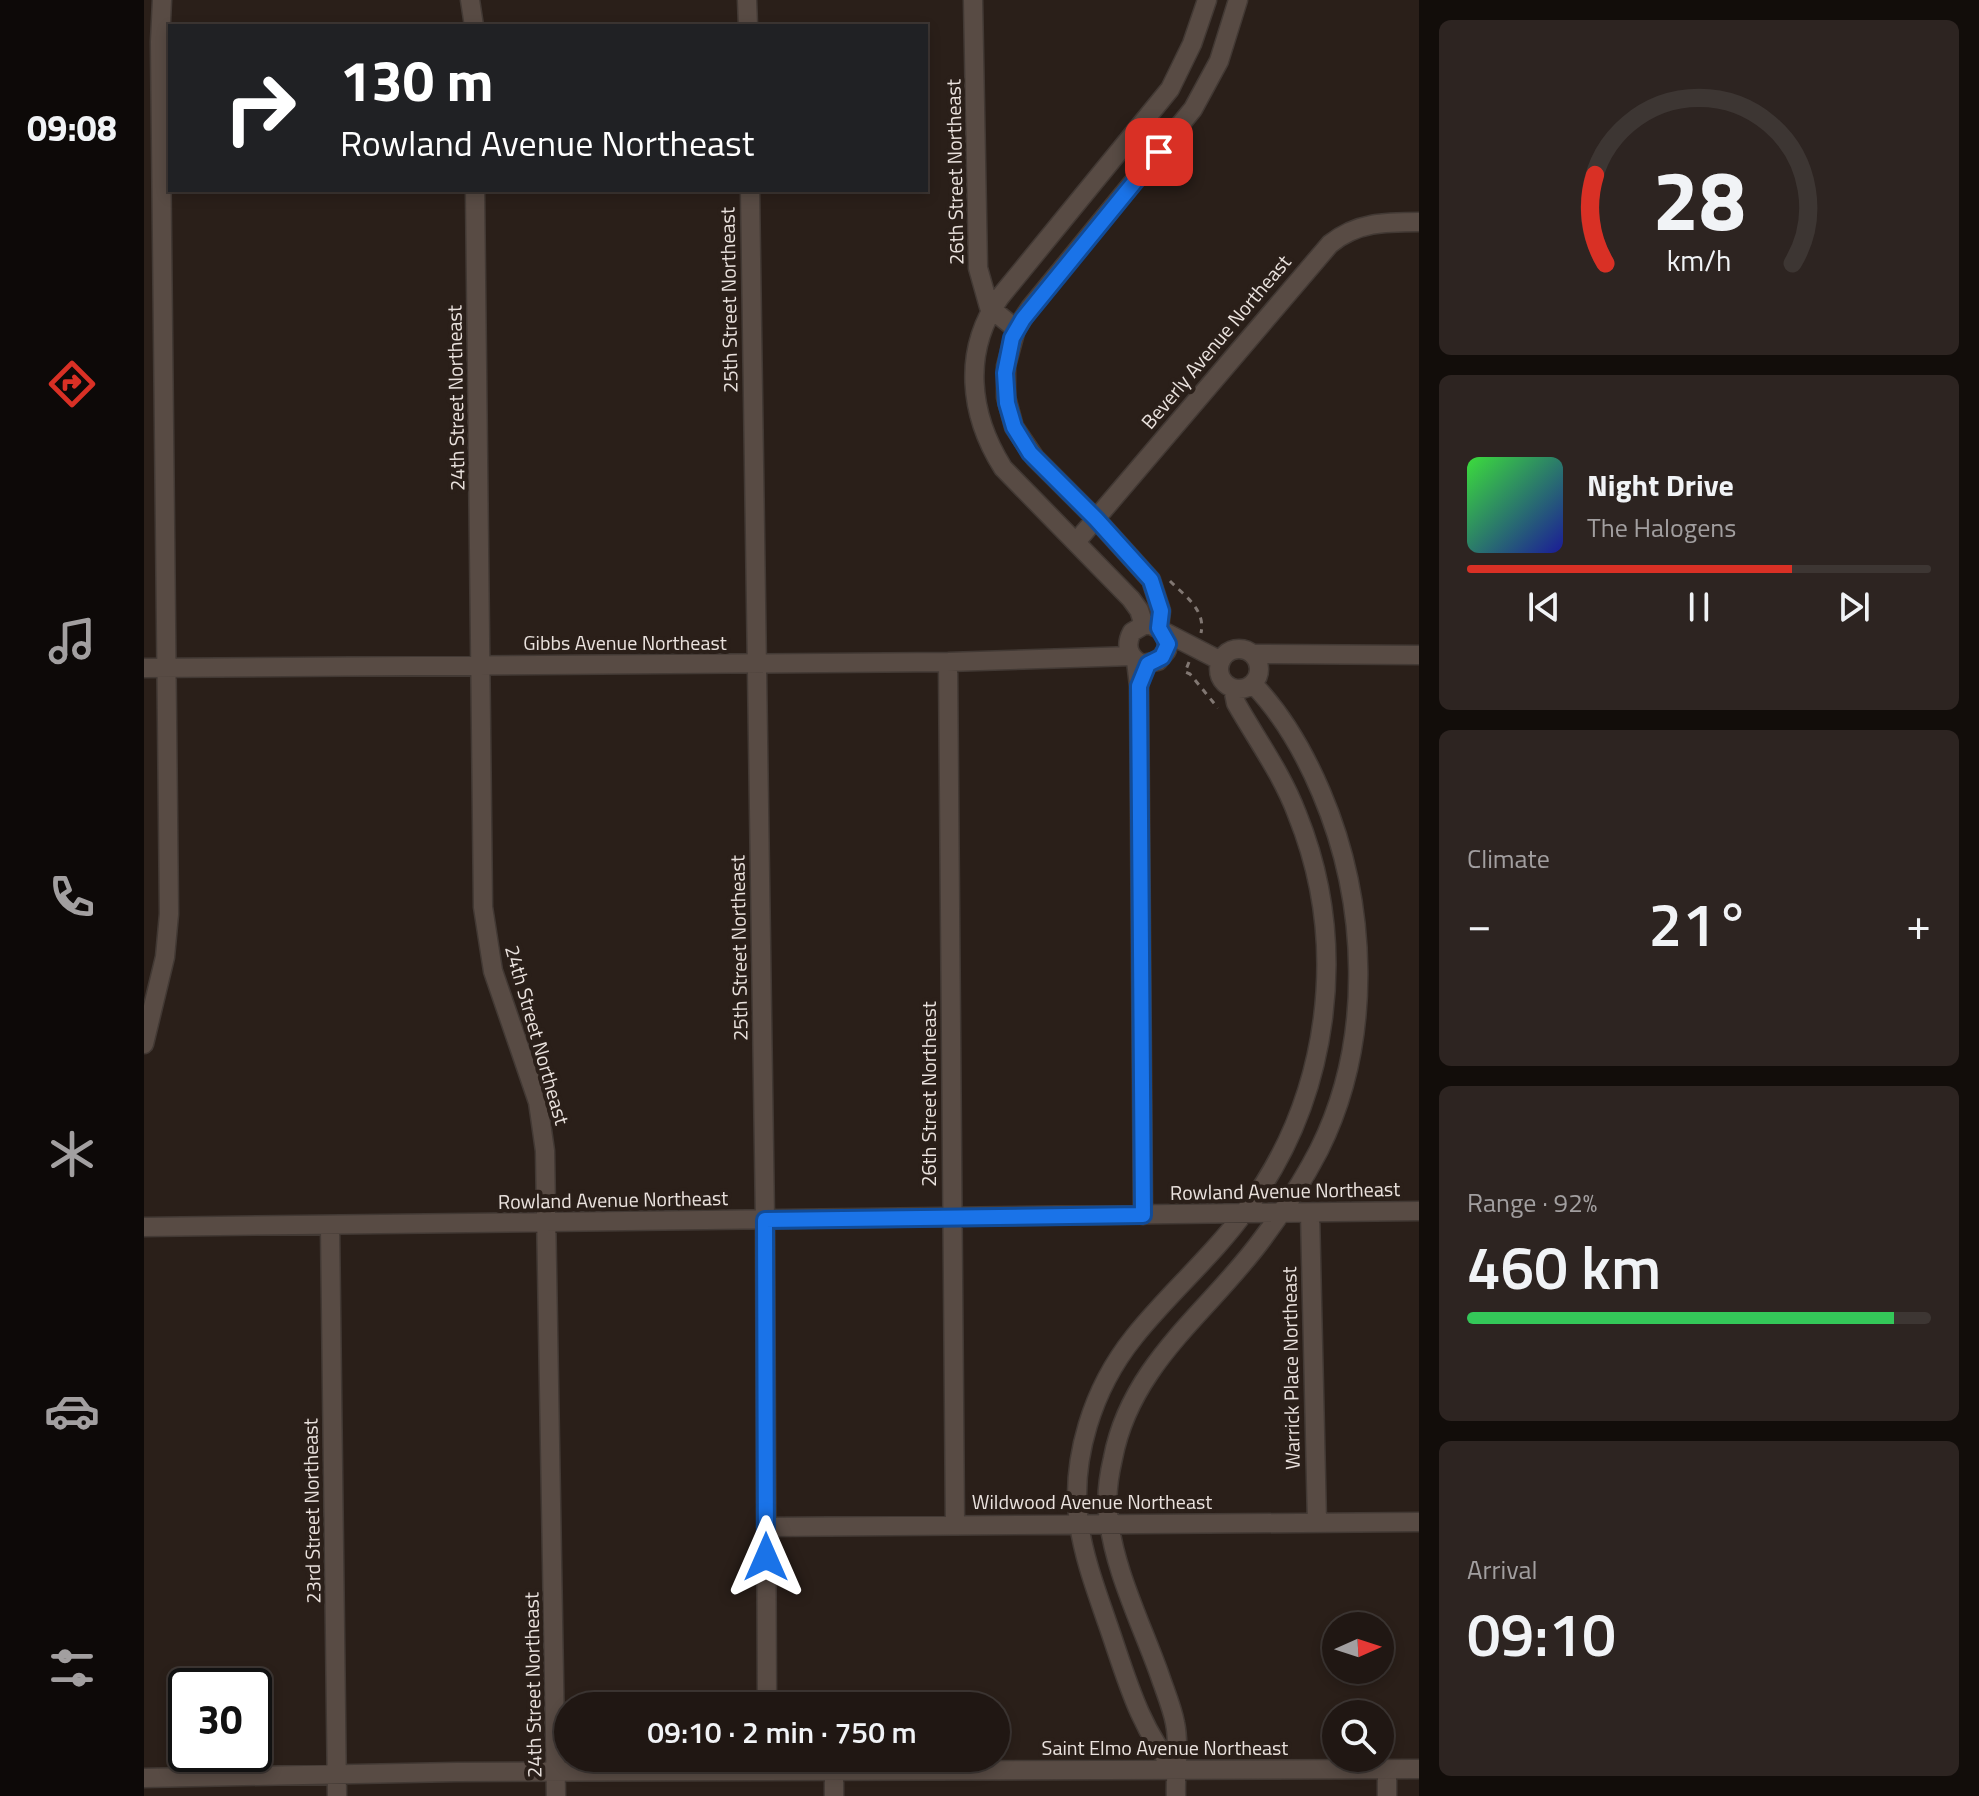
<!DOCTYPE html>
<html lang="en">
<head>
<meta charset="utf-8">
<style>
  :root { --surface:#201713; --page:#2d2421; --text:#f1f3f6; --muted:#a29fa0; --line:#3d3633; --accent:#d93025 }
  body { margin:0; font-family:"Titillium Web",sans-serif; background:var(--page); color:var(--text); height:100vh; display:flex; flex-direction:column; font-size:30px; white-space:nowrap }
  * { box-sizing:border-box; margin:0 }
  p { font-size:26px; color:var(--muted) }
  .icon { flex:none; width:44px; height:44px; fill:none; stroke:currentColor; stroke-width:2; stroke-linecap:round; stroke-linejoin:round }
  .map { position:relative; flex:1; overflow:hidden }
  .side { display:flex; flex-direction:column; gap:20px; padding:20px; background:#120d0a; width:560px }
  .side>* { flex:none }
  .guide { position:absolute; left:24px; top:24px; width:760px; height:168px; border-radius:0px; box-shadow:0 4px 12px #0003,0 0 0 2px var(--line); background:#202124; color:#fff; overflow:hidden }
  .needle { width:52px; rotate:87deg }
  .controls { position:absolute; left:1178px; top:1612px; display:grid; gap:16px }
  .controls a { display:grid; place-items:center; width:72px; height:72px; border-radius:50%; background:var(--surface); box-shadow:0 4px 12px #0003,0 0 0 2px var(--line); font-size:40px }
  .speed { position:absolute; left:24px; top:1668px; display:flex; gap:16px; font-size:40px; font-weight:700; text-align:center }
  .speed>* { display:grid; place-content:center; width:104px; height:104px; border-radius:50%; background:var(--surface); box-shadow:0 4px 12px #0003,0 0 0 2px var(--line); line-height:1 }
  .speed .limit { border:4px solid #111; border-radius:12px; background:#fff; color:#111 }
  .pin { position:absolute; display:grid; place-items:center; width:68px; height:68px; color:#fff; margin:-34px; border-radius:16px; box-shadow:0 4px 12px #0006 }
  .me { position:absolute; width:88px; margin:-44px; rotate:0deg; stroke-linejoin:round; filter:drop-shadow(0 0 6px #0008) }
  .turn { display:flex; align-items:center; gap:28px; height:168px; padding:0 40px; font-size:36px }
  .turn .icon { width:104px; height:104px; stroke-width:2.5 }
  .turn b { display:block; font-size:56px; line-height:68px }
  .big { font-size:60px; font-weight:600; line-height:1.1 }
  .side .tile { flex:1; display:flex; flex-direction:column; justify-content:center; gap:12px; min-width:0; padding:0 28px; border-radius:12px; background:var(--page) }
  .side .dial { align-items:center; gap:0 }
  .dial svg { height:208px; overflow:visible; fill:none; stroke:var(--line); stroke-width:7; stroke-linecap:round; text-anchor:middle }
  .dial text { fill:var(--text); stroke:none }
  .song { display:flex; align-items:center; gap:24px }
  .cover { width:96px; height:96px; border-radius:12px; background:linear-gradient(135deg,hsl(120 70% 55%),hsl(240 70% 35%)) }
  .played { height:8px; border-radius:4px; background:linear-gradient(90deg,var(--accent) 70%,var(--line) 70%) }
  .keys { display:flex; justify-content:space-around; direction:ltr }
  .heat { display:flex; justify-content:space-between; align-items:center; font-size:44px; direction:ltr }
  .charge { height:12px; border-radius:6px; background:linear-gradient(90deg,#34c759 92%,var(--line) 0) }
  .trip { position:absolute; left:410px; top:1692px; width:456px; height:80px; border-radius:40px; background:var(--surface); box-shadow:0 4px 12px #0003,0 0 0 2px var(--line); font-weight:600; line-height:80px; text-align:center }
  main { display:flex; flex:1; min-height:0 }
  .menu { display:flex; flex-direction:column; width:144px; justify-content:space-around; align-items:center; background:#0d0908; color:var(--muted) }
  .menu .icon { width:56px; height:56px }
  .menu .selected { color:var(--accent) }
  .menu b { font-size:36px; color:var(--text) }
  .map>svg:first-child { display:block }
</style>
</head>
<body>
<main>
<nav class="menu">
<b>09:08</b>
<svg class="icon selected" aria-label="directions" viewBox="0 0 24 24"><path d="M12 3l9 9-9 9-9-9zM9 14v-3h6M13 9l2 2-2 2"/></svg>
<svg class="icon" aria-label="music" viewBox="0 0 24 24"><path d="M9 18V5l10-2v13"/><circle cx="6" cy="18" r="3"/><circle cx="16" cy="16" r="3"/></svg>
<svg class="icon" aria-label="phone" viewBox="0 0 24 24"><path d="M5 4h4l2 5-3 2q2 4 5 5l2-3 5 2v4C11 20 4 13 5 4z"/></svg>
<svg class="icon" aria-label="climate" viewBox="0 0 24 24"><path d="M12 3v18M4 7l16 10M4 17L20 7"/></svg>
<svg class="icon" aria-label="car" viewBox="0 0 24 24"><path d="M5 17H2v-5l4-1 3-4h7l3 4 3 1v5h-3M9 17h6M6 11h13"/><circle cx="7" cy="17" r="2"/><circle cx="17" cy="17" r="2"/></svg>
<svg class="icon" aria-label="filters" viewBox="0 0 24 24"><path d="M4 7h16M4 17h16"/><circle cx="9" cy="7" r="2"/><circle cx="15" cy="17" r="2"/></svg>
</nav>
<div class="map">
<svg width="1275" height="1796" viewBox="0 0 1275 1796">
  <rect width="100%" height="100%" fill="#2a1f19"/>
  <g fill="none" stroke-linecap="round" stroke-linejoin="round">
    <g stroke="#423934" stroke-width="21">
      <path id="minor" d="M326,0L330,26
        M603,0L604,26
        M829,0L834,268L845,307L872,329
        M331,190L339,907L349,971L394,1102L401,1151L412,1796
        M606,190L621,1220L623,1706
        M932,542L1186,244C1213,222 1241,222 1275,222
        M1000,625L995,610L987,599L859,468C825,414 818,351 856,297L1026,89L1048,44L1063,0
        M1015,628L1017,611L1007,580L952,519L891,458L870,427L862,397V366L872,329L886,308L1049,109L1075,61L1094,0
        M1018,631L1022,637L1023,650L1014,661L998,664C984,657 981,645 988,632L1000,625H1007L1077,661
        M1075 669a20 20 0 1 1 40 0a20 20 0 1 1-40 0Z
        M1108,654L1275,655
        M992,661L995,686L999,1215
        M804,662L811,1525
        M0,668L804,662L988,656
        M0,1044L21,957L25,914L16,42L18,0
        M1166,1213L1173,1523
        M186,1226L193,1796
        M0,1227L1275,1211
        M622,1527L1274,1522
        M1031,1769C995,1729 981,1673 963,1622C952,1590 940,1558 935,1524C926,1459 949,1388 990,1337C1025,1293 1069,1256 1102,1210C1186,1097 1206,945 1153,814C1138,774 1113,740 1092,703L1089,688
        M1243,1770V1796
        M690,1772V1796
        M0,1778L312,1772L1275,1769
        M1032,1796C1031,1772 1036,1746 1031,1723C1028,1707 1021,1691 1016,1676C998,1625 968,1566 964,1512C962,1494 965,1475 969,1458C987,1363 1066,1311 1119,1238C1140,1210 1159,1181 1175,1150C1230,1040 1224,902 1177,792C1160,752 1139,715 1109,684"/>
    </g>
    <path stroke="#817772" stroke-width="3" stroke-dasharray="6 6" stroke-linecap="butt" d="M1026,581C1041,596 1062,610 1057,633
      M1045,662L1041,672L1046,674L1074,708"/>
    <use href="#minor" stroke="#584b44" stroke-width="18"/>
  </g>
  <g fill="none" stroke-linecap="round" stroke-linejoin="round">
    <g stroke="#114b97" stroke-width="20">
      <path id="route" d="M622,1557L621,1220L999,1215L995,686L1004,664L1018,657L1024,644L1015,628L1017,611L1007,580L952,519L886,453L870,427L863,403L861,373L868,338L879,319L1015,152"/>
    </g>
    <use href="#route" stroke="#1a73e8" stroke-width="14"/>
  </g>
  <g text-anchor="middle" stroke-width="8" stroke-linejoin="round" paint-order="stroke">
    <g font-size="20" fill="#eae2de" stroke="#2a1f19">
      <text transform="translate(811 172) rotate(-91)" y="7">26th Street Northeast</text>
      <text transform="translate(585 300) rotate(-91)" y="7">25th Street Northeast</text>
      <text transform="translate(1072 342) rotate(-50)" y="7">Beverly Avenue Northeast</text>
      <text transform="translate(312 398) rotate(-91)" y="7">24th Street Northeast</text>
      <text x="481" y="650">Gibbs Avenue Northeast</text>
      <text transform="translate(595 948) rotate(-91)" y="7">25th Street Northeast</text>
      <text transform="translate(393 1035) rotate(74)" y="7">24th Street Northeast</text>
      <text transform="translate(785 1094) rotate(-90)" y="7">26th Street Northeast</text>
      <text transform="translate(1141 1191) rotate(-1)" y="7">Rowland Avenue Northeast</text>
      <text transform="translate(469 1200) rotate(-1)" y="7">Rowland Avenue Northeast</text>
      <text transform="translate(1147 1368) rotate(-91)" y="7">Warrick Place Northeast</text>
      <text x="948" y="1509">Wildwood Avenue Northeast</text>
      <text transform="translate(168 1511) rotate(-91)" y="7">23rd Street Northeast</text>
      <text transform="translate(389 1685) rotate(-91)" y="7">24th Street Northeast</text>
      <text x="1021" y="1755">Saint Elmo Avenue Northeast</text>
    </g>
  </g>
</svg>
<div class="controls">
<a><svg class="needle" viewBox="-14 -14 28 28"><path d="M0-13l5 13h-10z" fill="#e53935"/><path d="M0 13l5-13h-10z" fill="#a29fa0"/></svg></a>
<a><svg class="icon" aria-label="search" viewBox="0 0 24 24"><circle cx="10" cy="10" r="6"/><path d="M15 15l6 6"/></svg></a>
</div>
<div class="speed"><div class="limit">30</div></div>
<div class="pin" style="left:1015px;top:152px;background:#d93025"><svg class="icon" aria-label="arrive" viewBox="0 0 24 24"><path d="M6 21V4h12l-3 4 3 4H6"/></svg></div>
<svg class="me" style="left:622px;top:1557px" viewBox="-20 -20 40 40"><path d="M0-17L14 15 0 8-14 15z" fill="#1a73e8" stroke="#fff" stroke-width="4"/></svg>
<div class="trip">09:10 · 2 min · 750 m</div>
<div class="guide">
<div class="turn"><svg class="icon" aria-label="right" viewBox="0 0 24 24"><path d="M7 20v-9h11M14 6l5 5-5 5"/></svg><div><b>130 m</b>Rowland Avenue Northeast</div></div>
</div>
</div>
<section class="side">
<div class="tile dial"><svg viewBox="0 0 100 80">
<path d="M14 69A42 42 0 1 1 86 69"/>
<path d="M14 69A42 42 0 0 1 10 35" stroke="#d93025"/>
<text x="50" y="56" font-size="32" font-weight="700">28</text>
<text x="50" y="72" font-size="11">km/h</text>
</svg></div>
<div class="tile">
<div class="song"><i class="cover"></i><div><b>Night Drive</b><p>The Halogens</p></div></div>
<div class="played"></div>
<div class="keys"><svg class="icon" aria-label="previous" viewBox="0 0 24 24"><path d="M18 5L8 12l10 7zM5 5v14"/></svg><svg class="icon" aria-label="pause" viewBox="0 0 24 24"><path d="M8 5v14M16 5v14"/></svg><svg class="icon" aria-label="next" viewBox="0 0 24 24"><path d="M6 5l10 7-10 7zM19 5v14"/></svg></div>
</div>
<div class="tile"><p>Climate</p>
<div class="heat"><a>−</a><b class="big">21°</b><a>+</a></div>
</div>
<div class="tile"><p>Range · 92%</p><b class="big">460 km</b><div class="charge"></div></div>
<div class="tile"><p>Arrival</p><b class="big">09:10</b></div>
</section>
</main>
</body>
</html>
